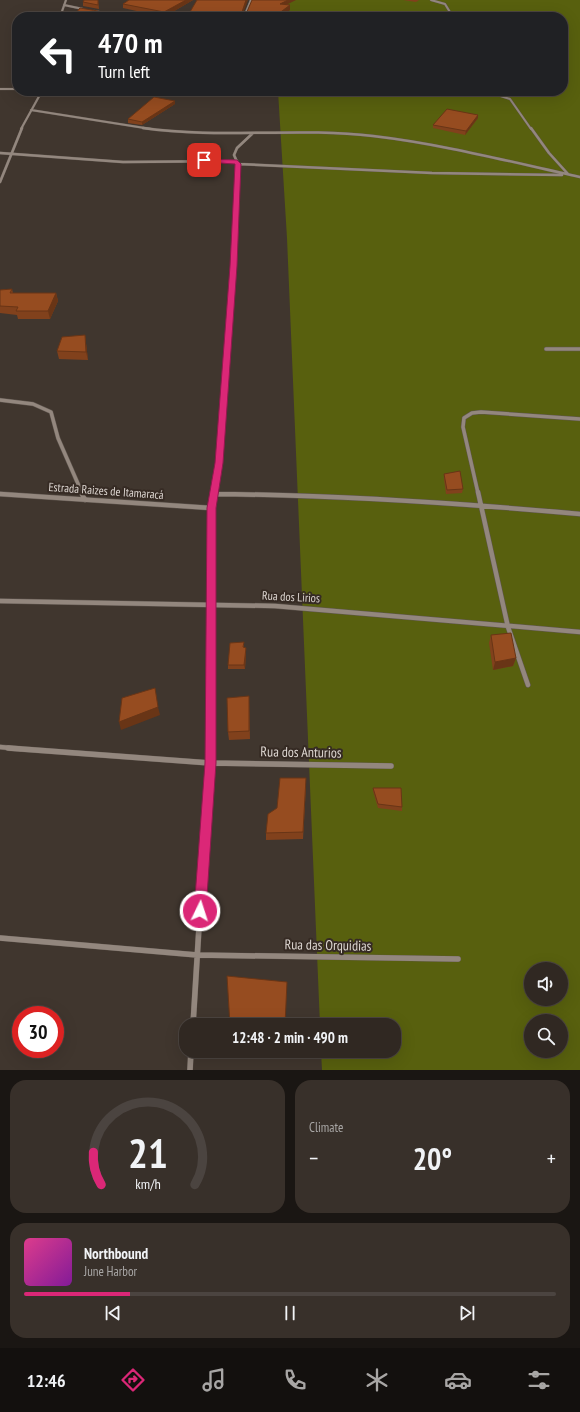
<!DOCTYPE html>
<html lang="en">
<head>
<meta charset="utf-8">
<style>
  :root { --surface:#302822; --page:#38302a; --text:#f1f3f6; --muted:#a8a6a5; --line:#4b4440; --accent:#db2777 }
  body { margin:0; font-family:"PT Sans Narrow",sans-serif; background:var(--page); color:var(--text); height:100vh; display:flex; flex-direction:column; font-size:15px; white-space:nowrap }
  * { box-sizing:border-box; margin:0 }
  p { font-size:13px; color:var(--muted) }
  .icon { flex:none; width:22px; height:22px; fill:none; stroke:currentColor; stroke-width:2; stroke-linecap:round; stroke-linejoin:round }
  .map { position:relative; height:1070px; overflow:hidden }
  .side { display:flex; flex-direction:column; gap:10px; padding:10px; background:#1a1613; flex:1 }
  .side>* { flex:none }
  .banner { position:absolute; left:12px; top:12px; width:556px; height:84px; border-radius:16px; box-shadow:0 4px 16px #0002,0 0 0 1px var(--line); background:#202124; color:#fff; overflow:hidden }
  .buttons { position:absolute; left:524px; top:962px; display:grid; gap:8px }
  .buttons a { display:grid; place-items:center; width:44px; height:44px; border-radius:50%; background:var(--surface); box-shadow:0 4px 16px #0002,0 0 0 1px var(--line); font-size:20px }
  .speed { position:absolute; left:12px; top:1006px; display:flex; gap:8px; font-size:20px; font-weight:700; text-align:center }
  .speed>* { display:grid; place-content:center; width:52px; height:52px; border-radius:50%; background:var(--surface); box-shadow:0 4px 16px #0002,0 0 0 1px var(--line); line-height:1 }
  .speed .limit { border:6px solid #d22; background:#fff; color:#111 }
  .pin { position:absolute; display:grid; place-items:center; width:34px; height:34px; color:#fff; margin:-17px; border-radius:8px; box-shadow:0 2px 6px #0006 }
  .me { position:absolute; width:44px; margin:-22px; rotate:4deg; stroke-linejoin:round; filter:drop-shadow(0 0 3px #0008) }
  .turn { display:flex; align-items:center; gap:14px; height:84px; padding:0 20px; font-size:18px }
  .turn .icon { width:52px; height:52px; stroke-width:2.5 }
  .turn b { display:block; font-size:28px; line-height:34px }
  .big { font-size:30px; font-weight:600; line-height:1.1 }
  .side .card { flex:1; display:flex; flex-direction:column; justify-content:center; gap:6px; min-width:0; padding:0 14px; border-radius:16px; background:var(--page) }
  .side .dial { align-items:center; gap:0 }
  .dial svg { height:104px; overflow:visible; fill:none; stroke:var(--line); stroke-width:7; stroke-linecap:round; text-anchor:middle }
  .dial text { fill:var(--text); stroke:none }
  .song { display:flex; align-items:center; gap:12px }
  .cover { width:48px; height:48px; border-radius:6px; background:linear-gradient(135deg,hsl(330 70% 55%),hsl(290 70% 35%)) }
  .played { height:4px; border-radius:2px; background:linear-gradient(90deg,var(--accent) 20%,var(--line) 20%) }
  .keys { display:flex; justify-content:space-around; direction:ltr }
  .heat { display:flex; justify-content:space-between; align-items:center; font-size:22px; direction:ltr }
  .side .tiles { flex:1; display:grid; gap:10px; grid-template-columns:1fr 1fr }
  .card:last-child { grid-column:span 2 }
  .trip { position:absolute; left:179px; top:1018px; width:222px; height:40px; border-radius:16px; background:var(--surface); box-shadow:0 4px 16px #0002,0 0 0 1px var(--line); font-weight:600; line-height:40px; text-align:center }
  .dock { display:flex; height:64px; justify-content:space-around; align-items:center; background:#13100e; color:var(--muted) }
  .dock .icon { width:28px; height:28px }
  .dock .active { color:var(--accent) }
  .dock b { font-size:18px; color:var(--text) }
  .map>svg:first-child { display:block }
</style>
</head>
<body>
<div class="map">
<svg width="580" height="1070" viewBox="0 0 580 1070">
  <rect width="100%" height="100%" fill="#40362e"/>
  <path fill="#58600e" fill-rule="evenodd" d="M285,0H580V1070H322L321,1051H394V1025H320L287,238L278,91H563V17H274ZM531,969H561V999H531ZM531,1021H561V1051H531Z"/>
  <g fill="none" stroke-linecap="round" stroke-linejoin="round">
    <g stroke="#5e554e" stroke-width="2.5">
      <path id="minor-far4" d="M431,0L445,4L453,17
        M64,5L83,9
        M94,11L124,17
        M60,17L66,0
        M244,17L251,0
        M0,89H17
        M485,91L510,99L531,129
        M31,110L151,129
        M21,129L42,91"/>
    </g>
    <g stroke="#5e554e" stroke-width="3">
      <path id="minor-far3" d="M143,128C219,139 297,127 373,136C442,144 511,162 580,177
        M531,128L549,153L568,174
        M0,153L123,162L237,161
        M238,164L432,173L562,175
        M0,182L22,128
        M231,290L238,164L234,155L237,148L253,133"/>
    </g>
    <g stroke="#5e554e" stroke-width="4.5">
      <path id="minor-far2" d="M546,349H580
        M0,400L33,404L51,412L58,438L82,493
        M214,493L219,463L231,289
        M478,493L463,427L464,418L472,413L481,412L580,419"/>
    </g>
    <g stroke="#5e554e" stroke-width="5.5">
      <path id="minor-far1" d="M81,492L85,500
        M478,492L508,627L528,685
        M0,494L211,508
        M214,494C336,495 458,503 580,514
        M0,601L275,606L580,632
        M0,747L21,749
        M210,749L211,508L214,492"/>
    </g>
    <g stroke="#5e554e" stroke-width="6">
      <path id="minor" d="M8,748L210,763L391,766
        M0,938L197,955L458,959
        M193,1025L210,748
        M190,1070L191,1051"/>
    </g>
    <use href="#minor-far4" stroke="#93877e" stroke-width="2"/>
    <use href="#minor-far3" stroke="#93877e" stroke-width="2.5"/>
    <use href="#minor-far2" stroke="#93877e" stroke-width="3.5"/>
    <use href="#minor-far1" stroke="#93877e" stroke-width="4.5"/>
    <use href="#minor" stroke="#93877e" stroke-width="5.5"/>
  </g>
  <path fill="#81411c" d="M98,0L99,9L83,6V2Z
    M129,0H193L164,17L123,8V4Z
    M403,0H419L416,2Z
    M76,13L99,17H80L77,16Z
    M175,104L142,125L128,123V119Z
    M478,118L465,135L433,128V125Z
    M12,289L13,293H56L58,301L50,319H18L17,315L0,313V290Z
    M85,335L88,360L59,359L57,351Z
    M444,474L463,489L462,493L446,494L444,479Z
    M491,635L516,658L513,666L493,670L489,643Z
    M244,642V647L246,652L245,669H228V665Z
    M249,696L250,739L229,740L228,732Z
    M306,785L303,839L266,840V833L277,808Z
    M373,788L402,807V811L378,808L373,791Z"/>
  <path fill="#693516" d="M186,0H193L164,17V12Z
    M246,0H248L242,16V12Z
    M288,0H296L280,8V4Z
    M290,5V10L280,17H274Z
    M175,101V104L142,125V122Z
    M478,115V118L465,135L466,131Z
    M56,293L58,301L50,319L48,311Z
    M85,335L86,343L88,360L86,352Z
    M246,648V652L245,669L244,665Z
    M516,658L513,666L493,670L495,662Z
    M158,707L160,715L121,730L119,722Z"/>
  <path fill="#964c20" stroke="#693516" d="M84,0H98V5L83,2Z
    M129,0H186L164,12L123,4Z
    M197,0H246L242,12L243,15L246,14L252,0H288L280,4L290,5L274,17H187Z
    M80,8L98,11L99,17L76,13Z
    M154,97L175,101L142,122L128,119Z
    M447,109L478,115L466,131L433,125Z
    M12,289L10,293H56L48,311H16L18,307L0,306V290Z
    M85,335L86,352L57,351L62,337Z
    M460,471L463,489L447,490L444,474Z
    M511,633L516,658L495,662L491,635Z
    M244,642L243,647L246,648L244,665H228L230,643Z
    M155,688L158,707L119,722L122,698Z
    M249,696V731L228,732L227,698Z
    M280,778H306L303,832L266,833L268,814L277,808Z
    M373,788H401L402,807L378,804Z
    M227,976L287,982L285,1025H230Z"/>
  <path fill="#db2777" stroke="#8e194d" d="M202,159L237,160L241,164L237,266L223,463L216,508V763L206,911L204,915L200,917L196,915L194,911L205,763L207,508L215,463L230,266L235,164L204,162L201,160Z"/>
  <g text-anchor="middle" stroke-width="4" stroke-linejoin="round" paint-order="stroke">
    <g font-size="12" fill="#ded7d2" stroke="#362b24">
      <text transform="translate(106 491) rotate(4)" y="4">Estrada Raizes de Itamaracá</text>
      <text transform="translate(291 597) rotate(3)" y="4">Rua dos Lirios</text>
    </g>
    <g font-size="14" fill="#ded7d2" stroke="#362b24">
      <text transform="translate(301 752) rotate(1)" y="5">Rua dos Anturios</text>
      <text transform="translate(328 945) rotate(1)" y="5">Rua das Orquidias</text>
    </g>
  </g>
</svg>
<div class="buttons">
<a><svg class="icon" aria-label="sound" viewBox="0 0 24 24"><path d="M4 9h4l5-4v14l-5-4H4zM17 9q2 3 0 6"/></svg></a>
<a><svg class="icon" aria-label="search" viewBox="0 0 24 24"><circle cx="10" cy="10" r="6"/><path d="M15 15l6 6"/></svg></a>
</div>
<div class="speed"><div class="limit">30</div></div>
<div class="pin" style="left:204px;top:160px;background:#d93025"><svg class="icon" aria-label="arrive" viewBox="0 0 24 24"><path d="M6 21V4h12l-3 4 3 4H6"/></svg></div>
<svg class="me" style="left:200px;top:911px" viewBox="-20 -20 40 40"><circle r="17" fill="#db2777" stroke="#fff" stroke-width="3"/><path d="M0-11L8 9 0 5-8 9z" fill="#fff"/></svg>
<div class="trip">12:48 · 2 min · 490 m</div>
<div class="banner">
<div class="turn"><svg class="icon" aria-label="left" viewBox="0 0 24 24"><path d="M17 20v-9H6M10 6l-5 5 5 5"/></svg><div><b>470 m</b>Turn left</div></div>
</div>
</div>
<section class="side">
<div class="tiles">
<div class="card dial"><svg viewBox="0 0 100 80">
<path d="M14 69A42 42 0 1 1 86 69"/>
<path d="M14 69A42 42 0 0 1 8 44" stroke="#db2777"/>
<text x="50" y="56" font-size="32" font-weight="700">21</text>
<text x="50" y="72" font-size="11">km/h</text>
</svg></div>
<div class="card"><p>Climate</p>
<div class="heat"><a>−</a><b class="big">20°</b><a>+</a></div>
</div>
<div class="card">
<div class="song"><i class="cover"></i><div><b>Northbound</b><p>June Harbor</p></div></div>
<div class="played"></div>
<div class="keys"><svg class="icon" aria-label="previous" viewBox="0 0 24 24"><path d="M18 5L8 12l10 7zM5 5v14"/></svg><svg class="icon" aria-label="pause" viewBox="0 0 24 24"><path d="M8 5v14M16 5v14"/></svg><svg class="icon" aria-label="next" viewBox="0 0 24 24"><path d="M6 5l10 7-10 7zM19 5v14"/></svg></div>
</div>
</div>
</section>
<nav class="dock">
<b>12:46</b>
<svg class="icon active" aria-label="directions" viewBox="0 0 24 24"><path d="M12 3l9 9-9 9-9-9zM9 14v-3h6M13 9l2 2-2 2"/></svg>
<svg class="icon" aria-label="music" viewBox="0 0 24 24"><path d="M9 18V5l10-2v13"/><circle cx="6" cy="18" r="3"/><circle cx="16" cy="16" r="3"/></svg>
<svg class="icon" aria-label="phone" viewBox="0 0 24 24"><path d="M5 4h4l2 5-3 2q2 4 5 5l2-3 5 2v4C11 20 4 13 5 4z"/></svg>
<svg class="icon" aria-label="climate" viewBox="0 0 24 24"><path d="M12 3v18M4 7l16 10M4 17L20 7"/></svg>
<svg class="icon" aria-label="car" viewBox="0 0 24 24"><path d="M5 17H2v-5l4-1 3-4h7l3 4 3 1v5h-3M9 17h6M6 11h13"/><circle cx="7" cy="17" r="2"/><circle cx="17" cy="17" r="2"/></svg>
<svg class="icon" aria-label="filters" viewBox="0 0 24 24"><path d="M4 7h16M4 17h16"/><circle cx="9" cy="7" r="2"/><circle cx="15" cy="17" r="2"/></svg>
</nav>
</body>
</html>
